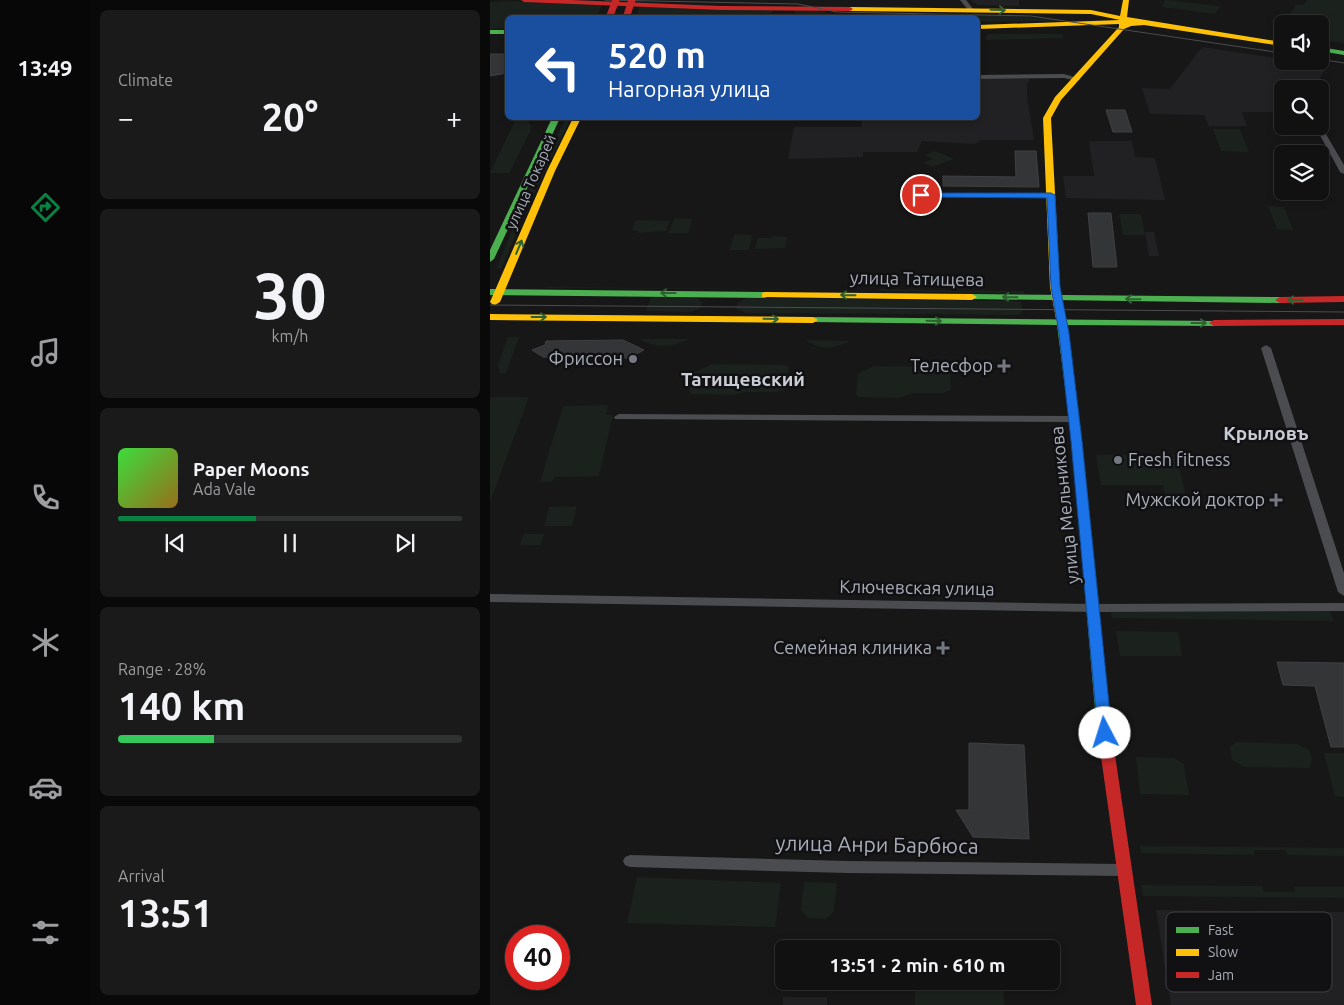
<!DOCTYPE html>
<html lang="en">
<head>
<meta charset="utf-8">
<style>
  :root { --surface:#111; --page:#1a1a1a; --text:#f1f3f6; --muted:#9c9d9f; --line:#303131; --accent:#0b8043 }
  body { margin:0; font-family:Ubuntu,sans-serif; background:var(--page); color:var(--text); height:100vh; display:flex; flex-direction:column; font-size:19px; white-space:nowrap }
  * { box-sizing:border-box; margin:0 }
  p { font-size:16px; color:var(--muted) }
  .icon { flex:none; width:28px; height:28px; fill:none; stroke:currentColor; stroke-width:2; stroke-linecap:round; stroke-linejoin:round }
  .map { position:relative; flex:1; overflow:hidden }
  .panel { display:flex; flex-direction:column; gap:10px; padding:10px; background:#090909; width:400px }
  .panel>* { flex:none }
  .hud { position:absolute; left:15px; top:15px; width:475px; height:105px; border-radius:8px; box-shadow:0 2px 8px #0003,0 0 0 1px var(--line); background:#1a4fa0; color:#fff; overflow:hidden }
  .tools { position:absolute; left:784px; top:15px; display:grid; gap:10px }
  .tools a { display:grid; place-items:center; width:55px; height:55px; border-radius:8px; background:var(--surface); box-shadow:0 2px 8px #0003,0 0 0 1px var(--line); font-size:25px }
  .speed { position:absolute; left:15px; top:925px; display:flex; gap:10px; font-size:25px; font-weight:700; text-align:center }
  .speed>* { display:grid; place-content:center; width:65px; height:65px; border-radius:50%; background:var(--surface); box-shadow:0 2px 8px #0003,0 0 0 1px var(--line); line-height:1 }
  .speed .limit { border:8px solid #d22; background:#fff; color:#111 }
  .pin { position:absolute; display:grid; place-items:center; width:42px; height:42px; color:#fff; margin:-21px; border:2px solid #fff; border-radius:50%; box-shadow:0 1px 5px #0007 }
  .me { position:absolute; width:55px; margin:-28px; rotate:355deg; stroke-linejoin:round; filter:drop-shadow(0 0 4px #0008) }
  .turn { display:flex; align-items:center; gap:18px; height:105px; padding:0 20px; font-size:22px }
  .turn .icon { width:65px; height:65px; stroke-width:2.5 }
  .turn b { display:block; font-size:35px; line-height:42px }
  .big { font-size:38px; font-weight:700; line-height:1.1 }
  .panel .card { flex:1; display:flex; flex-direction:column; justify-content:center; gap:8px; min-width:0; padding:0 18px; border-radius:8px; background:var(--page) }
  .panel .dial { align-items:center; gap:0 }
  .dial b { font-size:65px; line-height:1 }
  .song { display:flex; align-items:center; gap:15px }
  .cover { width:60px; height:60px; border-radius:8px; background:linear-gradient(135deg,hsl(120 70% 55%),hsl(40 70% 35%)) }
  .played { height:5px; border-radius:2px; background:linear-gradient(90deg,var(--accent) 40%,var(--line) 40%) }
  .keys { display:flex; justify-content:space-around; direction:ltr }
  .heat { display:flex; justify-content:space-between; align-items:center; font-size:28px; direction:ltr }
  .charge { height:8px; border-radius:4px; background:linear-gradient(90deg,#34c759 28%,var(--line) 0) }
  .trip { position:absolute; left:285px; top:940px; width:285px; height:50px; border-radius:8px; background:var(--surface); box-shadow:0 2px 8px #0003,0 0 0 1px var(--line); font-weight:700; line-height:50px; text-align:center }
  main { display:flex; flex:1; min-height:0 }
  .dock { display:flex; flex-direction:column; width:90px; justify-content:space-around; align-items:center; background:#070707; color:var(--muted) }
  .dock .icon { width:35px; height:35px }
  .dock .active { color:var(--accent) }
  .dock b { font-size:22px; color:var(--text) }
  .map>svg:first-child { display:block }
</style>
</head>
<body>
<main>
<nav class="dock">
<b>13:49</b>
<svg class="icon active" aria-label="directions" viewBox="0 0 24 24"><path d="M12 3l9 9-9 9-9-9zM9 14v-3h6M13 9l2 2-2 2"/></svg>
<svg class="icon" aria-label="music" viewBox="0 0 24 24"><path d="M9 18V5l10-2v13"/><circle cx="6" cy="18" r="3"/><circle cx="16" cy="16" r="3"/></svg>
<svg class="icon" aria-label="phone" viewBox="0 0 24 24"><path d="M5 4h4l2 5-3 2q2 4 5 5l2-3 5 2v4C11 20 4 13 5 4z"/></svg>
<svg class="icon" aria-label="climate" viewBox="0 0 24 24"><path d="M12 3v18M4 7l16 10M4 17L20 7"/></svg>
<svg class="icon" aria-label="car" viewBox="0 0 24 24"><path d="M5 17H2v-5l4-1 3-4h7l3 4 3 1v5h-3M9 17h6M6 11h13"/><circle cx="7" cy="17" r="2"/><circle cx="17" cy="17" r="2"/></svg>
<svg class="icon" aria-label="filters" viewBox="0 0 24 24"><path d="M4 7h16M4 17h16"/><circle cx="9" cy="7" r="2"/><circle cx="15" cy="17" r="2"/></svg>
</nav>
<section class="panel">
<div class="card"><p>Climate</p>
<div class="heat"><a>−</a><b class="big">20°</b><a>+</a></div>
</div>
<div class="card dial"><b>30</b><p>km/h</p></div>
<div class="card">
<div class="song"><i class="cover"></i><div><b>Paper Moons</b><p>Ada Vale</p></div></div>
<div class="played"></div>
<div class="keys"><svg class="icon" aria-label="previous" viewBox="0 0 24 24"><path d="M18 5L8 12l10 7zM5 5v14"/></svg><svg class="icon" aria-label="pause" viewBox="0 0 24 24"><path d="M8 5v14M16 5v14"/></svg><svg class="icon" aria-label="next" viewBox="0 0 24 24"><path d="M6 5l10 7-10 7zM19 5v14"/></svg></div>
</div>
<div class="card"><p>Range · 28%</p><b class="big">140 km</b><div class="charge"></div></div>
<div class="card"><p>Arrival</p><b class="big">13:51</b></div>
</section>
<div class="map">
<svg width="854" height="1005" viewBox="0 0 854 1005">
  <rect width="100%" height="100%" fill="#171717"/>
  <path fill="#212124" d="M481,0H529V6L488,5Z
    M712,47L792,59V61L837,66L824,89H792V112H752L757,126H719L714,115L660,114L652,88L680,89Z
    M488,79H539L540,82L537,83V97L544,140H491L485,144L432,141L427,152H373V157L298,159L304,127H372V118H488Z
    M599,141H642L645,157L665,158L675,200L576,198L573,176H604Z
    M655,232H664L669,256H659Z
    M666,910L854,912V1005H681Z
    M293,997H337V1005H293Z"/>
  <path fill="#1b211c" d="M675,0H677L730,6L725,14L672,7Z
    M817,0H854V43L830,40V24H793L806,5H813Z
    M14,1L112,5L107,17L18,18L17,28L0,29V2Z
    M150,6L323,10L341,14H477L527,16L576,21L488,22V18H318L306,16L304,11H283L280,15H265L264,18H146Z
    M497,34H572L574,38L496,40Z
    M26,118H39V122L42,128L19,173H0Z
    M76,118H81L35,212L12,268L6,269L38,192Z
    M723,129H750L759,152L731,151Z
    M446,151L464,159L443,167L433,163L442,159L434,155Z
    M778,206L794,207L803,230L787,229Z
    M629,214H651L655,235H633Z
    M185,218L202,219L198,233H178Z
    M148,220L180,221L176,231L147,233V231L142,230L145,221Z
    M245,234L262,235L259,250H239Z
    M283,236L297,237L295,248L265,249L268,238H282Z
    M56,287L365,290L55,288Z
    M387,289L534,291V294L391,291Z
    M161,297H207L212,302L211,308L201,312L156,311Z
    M257,298L525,301L531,302L533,311L528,315L255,313L246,309L248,302Z
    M18,337H29L16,373L10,374L8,364Z
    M149,339H200C180,347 169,349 149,339Z
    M315,340L360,341C342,349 332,351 315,340Z
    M223,364L295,365L299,367L295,389L286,392H255L243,395L202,394L199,392L204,372Z
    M383,366L454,367L460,370L461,390L454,393H423L409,398L369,397L366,394L368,374Z
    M1,397H39L0,502V400Z
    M118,405L116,415H123L109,476L65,477L61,482H50L73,406Z
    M606,455H686L698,504H677L673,485H611Z
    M87,506L82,526H54L59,507Z
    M34,534H54L51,545H30Z
    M621,611H840L844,621L622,618Z
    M626,631L688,632L692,656H630Z
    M746,742L806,744L818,749L822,758L820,768L754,767L742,760L740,747Z
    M834,753H854V797L845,796Z
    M646,757L684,758L694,764L699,795L650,794Z
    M650,846L854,848V856L798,855L795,850H764V855L651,853Z
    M147,877L291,883L285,927L137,923Z
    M314,882L347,883L344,911L336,919L318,918L311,910Z
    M651,885L772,886L774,892H805L804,887H854V898L653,896Z
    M425,981H513L514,1005H425Z"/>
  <path fill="#343537" stroke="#3f4043" d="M0,54H18V73L0,76Z
    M616,110H635L642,132H623Z
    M525,151H546L549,187L453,186V176L526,177Z
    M598,213H621L627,267H603Z
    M133,340L154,350L137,359L133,356L79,358L53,357L42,350L55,345L56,341Z
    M787,662L854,663V747H841L825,686L793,685Z
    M479,743L534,745L539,839L483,837L466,810H479Z"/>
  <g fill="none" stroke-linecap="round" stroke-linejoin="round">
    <path fill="#4b4c50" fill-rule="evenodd" d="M470,0H476L484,10L483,11H479Z
      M574,74L591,79L587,81L574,78L488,79V75Z
      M830,124L854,165V174L850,172L825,126H830Z
      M416,193H561L565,195L561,197H416Z
      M776,345L781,348L854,573V596L848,592L771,348Z
      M129,414L583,416L588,419L583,422L125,419L124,417Z
      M0,594L603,604L854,603V611L603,612L0,602Z
      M140,855L357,861L633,864L638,866L640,870L638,874L633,876L357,873L140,867L135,865L133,861L135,857Z"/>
    <path fill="#4caf50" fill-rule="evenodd" d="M0,30H18V34H0Z
      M830,47L854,51V55L830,51Z
      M62,118H70L4,259L0,262V250Z
      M0,289L275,292L280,295L275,298L0,295Z
      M482,294L790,297L795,300L790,303L479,299V295Z
      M323,317L727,321V325L724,326L577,325L592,441L620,721L618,724L613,726L608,724L606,721L582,441L567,325L320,322L318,320Z"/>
    <path fill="#ffc107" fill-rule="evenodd" d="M633,0H639L637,17L792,42V46L654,25L641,26L634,29L571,100L561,118L570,287L577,324L572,327L567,324L560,287L553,118L565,97L629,27V24L488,29V25L630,20L601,14L360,11L357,9L360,7L601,10L630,16Z
      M83,118H91L65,171L10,302L5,305L2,304L0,302L57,171Z
      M275,292L482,294L487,297L482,300L272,297V293Z
      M0,314L323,317L328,320L323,323L0,320Z"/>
    <path fill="#c62828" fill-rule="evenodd" d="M31,0H81L231,6L360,7L363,9L360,11L231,10L34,2Z
      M854,296V302L790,303L785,300L790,297Z
      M854,319V325L724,326L719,323L724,320Z
      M613,716L618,718L620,721L662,1005H646L606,721L608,718Z"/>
    <path stroke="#4b4c4f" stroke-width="1" d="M115,0L308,4L347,12L541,16L792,53
      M830,59L854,63
      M0,305L854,312"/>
    <path stroke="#c62828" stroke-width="7" d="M119,18L126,0
      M136,18L142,0"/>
  </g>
  <defs><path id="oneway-shaft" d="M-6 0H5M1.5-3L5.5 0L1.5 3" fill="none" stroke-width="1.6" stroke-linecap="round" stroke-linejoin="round" transform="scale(1.25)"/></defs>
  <g stroke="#2e6032">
    <use href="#oneway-shaft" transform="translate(508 10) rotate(1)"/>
    <use href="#oneway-shaft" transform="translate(29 247) rotate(-67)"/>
    <use href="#oneway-shaft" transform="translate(178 293) rotate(-180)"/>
    <use href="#oneway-shaft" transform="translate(358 295) rotate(-179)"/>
    <use href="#oneway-shaft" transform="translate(520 297) rotate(-179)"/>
    <use href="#oneway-shaft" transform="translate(643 299) rotate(-179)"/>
    <use href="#oneway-shaft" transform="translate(805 300) rotate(-180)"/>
    <use href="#oneway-shaft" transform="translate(49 317)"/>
    <use href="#oneway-shaft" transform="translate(281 319) rotate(1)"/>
    <use href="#oneway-shaft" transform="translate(444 321) rotate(1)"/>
    <use href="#oneway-shaft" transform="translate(709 323)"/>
  </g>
  <path fill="#1a73e8" stroke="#114b97" d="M428,193H561L565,195L570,287L579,333L592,441L622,733L620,737H610L608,733L581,441L569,333L561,287L557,198L431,197H428Z"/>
  <g fill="#757880" stroke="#111113" stroke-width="2">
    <circle cx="143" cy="359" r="5"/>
    <path d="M511.5 358.5h5v5h5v5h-5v5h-5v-5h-5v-5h5z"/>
    <circle cx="628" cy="460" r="5"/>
    <path d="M783.5 492.5h5v5h5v5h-5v5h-5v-5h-5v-5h5z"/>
    <path d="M450.5 640.5h5v5h5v5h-5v5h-5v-5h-5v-5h5z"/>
  </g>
  <g text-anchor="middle" stroke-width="5" stroke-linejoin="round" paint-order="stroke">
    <g font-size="15" fill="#a8adb8" stroke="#111113">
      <text transform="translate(41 182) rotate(-66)" y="5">улица Токарей</text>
    </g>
    <g font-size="18" fill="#a8adb8" stroke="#111113">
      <text transform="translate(427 279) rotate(1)" y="6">улица Татищева</text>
      <text transform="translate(575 505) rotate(-96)" y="6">улица Мельникова</text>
      <text transform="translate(427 588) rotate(1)" y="6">Ключевская улица</text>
    </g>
    <g font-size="18" fill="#a8adb8" stroke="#111113" text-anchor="end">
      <text x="133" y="365">Фриссон</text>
      <text x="503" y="372">Телесфор</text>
      <text x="638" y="466" text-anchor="start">Fresh fitness</text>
      <text x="775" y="506">Мужской доктор</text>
      <text x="442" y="654">Семейная клиника</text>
    </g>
    <g font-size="19" font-weight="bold" fill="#c9ccd4" stroke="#111113">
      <text x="253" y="386">Татищевский</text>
      <text x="776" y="440">Крыловъ</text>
    </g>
    <g font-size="21" fill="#a8adb8" stroke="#111113">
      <text transform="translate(387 845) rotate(1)" y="7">улица Анри Барбюса</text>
    </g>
  </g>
  <rect x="676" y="912" width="166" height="80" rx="8" fill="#111113" stroke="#3e4045" stroke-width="1"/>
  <rect x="686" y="927" width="23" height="6" fill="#4caf50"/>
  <rect x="686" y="949" width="23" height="7" fill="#ffc107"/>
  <rect x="686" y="972" width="23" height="6" fill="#c62828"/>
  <g font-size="14" fill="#a8adb8">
    <text x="718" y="935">Fast</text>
    <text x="718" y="957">Slow</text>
    <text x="718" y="980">Jam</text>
  </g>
</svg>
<div class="tools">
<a><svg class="icon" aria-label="sound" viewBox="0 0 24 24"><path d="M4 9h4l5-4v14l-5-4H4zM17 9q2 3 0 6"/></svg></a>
<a><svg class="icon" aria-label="search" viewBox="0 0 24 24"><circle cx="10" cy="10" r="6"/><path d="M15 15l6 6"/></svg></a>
<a><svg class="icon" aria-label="layers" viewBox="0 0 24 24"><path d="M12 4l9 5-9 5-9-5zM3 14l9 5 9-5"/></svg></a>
</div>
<div class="speed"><div class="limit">40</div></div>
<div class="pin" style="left:431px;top:195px;background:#d93025"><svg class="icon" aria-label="arrive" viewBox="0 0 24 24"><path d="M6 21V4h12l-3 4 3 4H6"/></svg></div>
<svg class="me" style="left:615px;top:733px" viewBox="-20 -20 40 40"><circle r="19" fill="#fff"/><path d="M0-13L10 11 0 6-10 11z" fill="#1a73e8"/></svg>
<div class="trip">13:51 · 2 min · 610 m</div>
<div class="hud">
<div class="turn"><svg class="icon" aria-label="left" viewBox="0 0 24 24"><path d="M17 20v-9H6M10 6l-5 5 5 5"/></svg><div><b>520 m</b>Нагорная улица</div></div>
</div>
</div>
</main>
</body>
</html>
